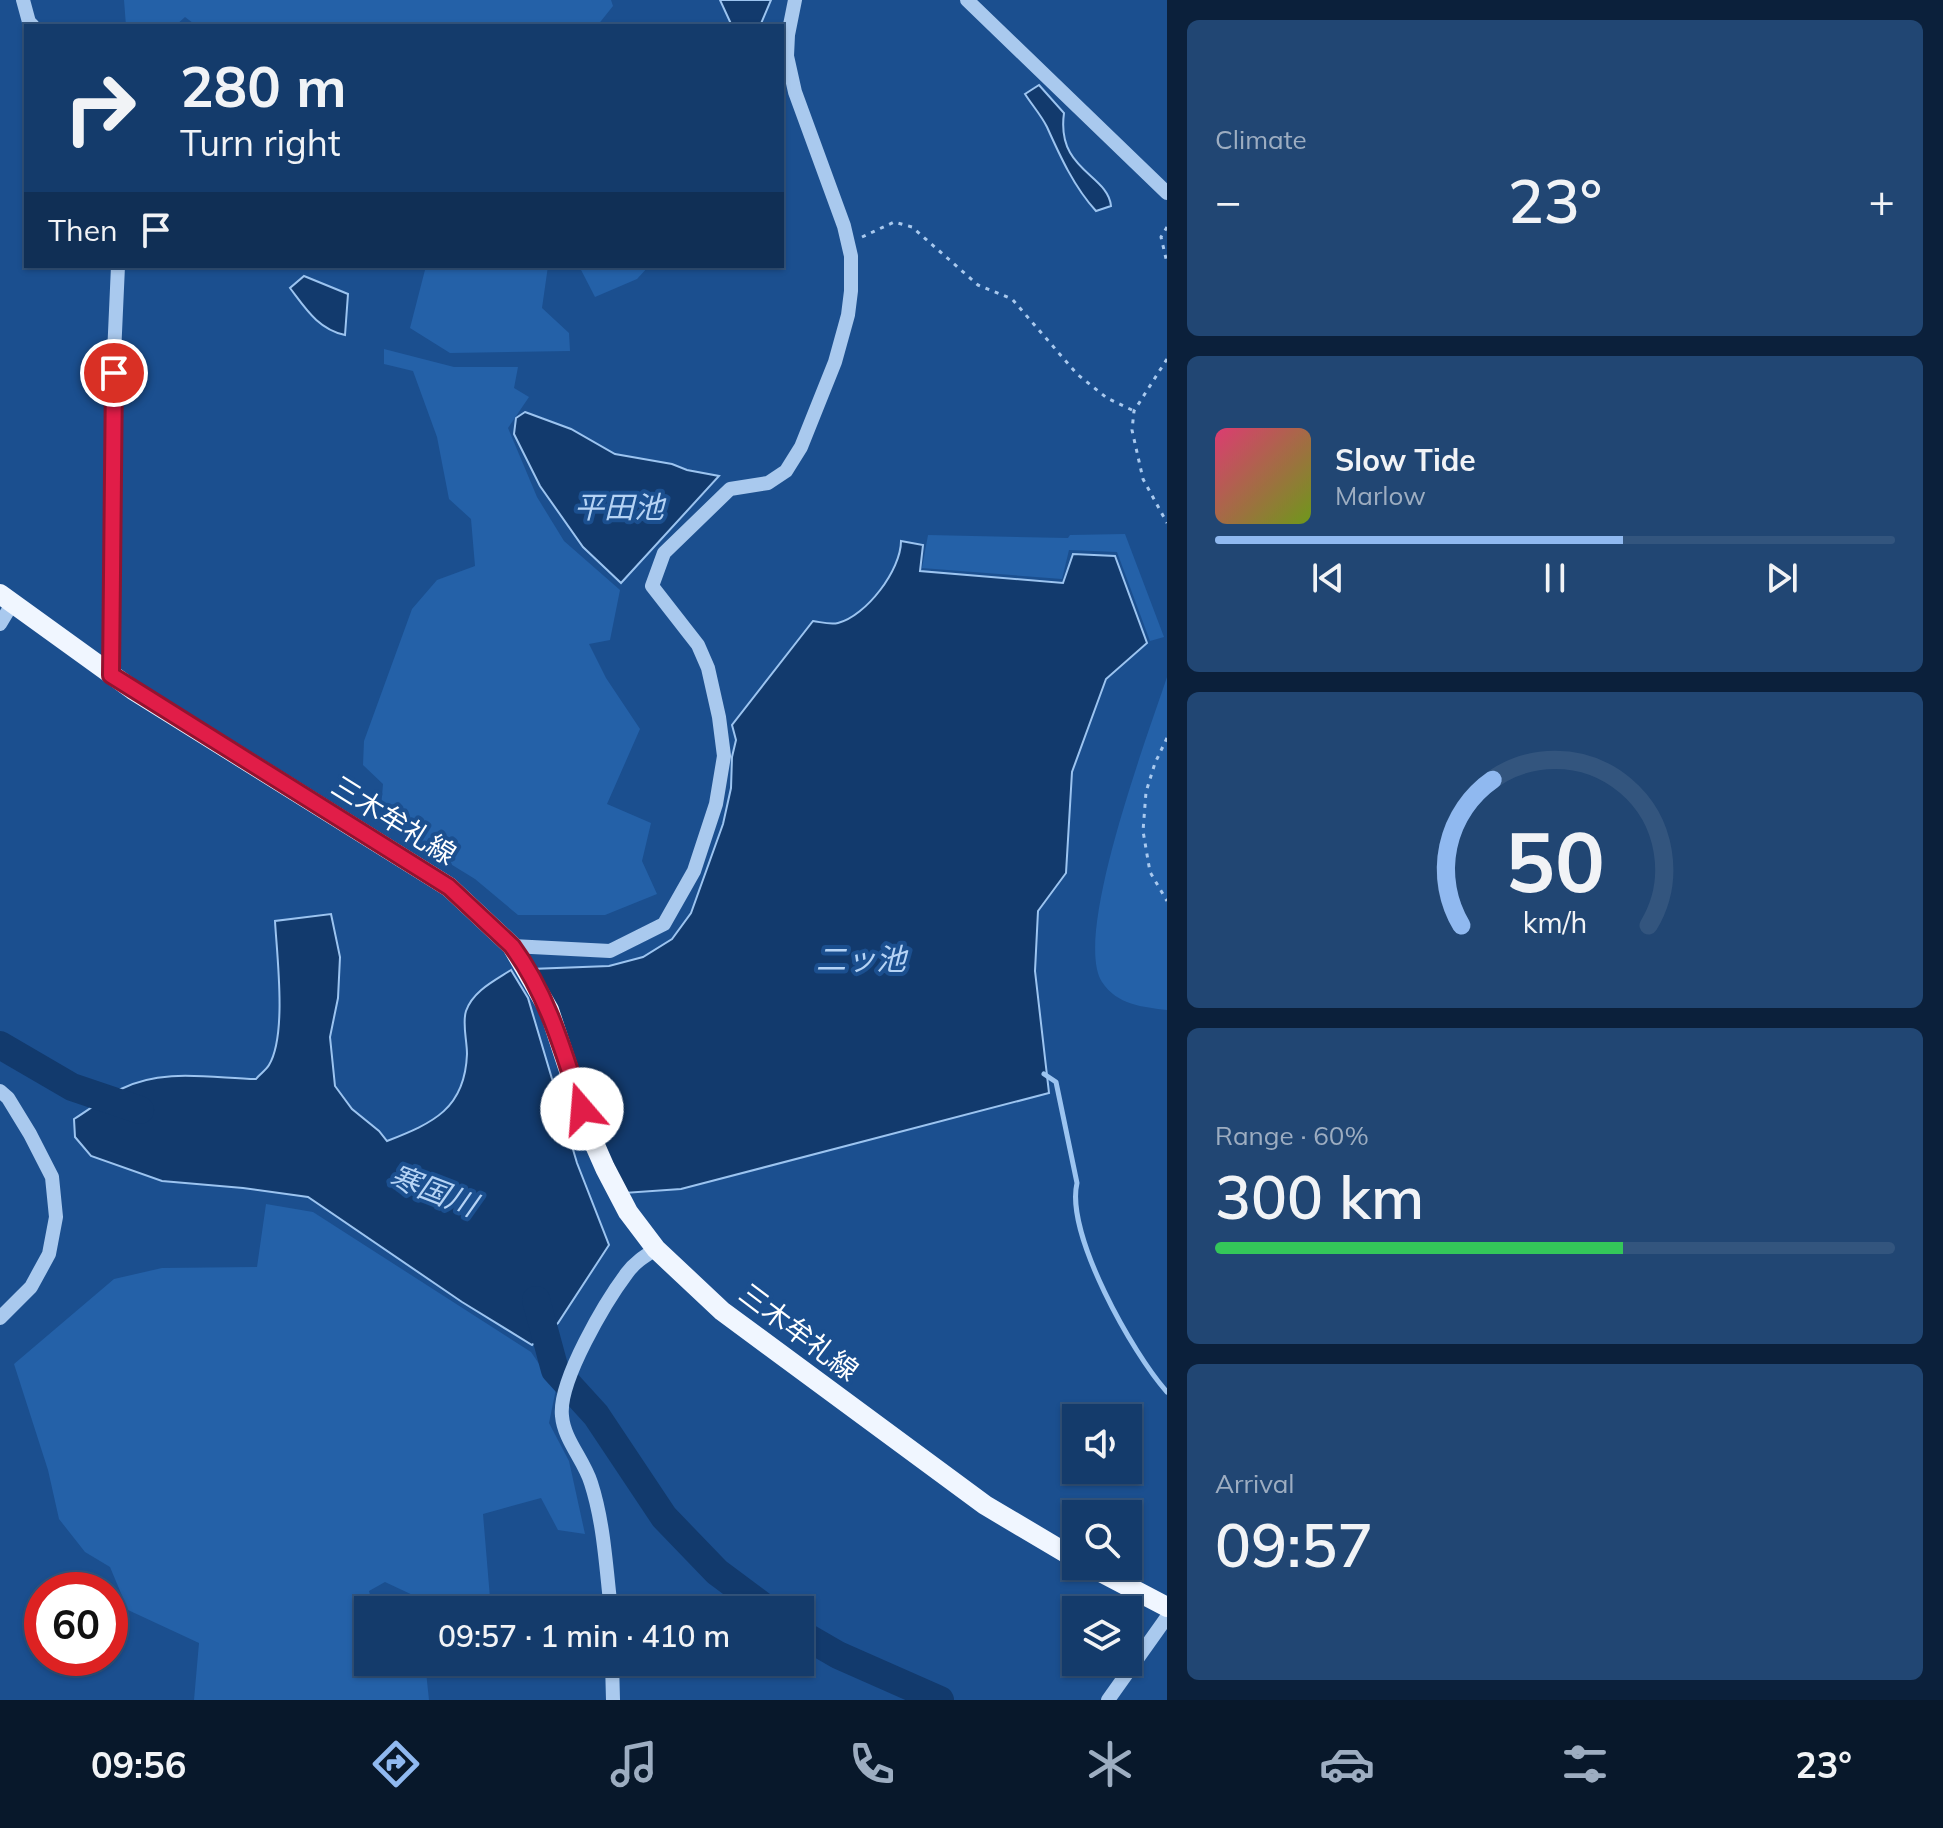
<!DOCTYPE html>
<html lang="en">
<head>
<meta charset="utf-8">
<style>
  :root { --surface:#143b6b; --page:#214673; --text:#f1f3f6; --muted:#9dadc1; --line:#33557e; --accent:#90b9f0 }
  body { margin:0; font-family:Mulish,"Noto Sans JP",sans-serif; background:var(--page); color:var(--text); height:100vh; display:flex; flex-direction:column; font-size:30px; white-space:nowrap }
  * { box-sizing:border-box; margin:0 }
  p { font-size:26px; color:var(--muted) }
  .icon { flex:none; width:44px; height:44px; fill:none; stroke:currentColor; stroke-width:2; stroke-linecap:round; stroke-linejoin:round }
  .map { position:relative; flex:1; overflow:hidden }
  .sheet { display:flex; flex-direction:column; gap:20px; padding:20px; background:#0b203b; width:776px }
  .sheet>* { flex:none }
  .top-card { position:absolute; left:24px; top:24px; width:760px; height:244px; border-radius:0px; box-shadow:0 2px 6px #0004,0 0 0 2px var(--line); background:#143b6b; color:var(--text); overflow:hidden }
  .tools { position:absolute; left:1062px; top:1404px; display:grid; gap:16px }
  .tools a { display:grid; place-items:center; width:80px; height:80px; border-radius:0px; background:var(--surface); box-shadow:0 2px 6px #0004,0 0 0 2px var(--line); font-size:40px }
  .speed { position:absolute; left:24px; top:1572px; display:flex; gap:16px; font-size:40px; font-weight:700; text-align:center }
  .speed>* { display:grid; place-content:center; width:104px; height:104px; border-radius:50%; background:var(--surface); box-shadow:0 2px 6px #0004,0 0 0 2px var(--line); line-height:1 }
  .speed .limit { border:12px solid #d22; background:#fff; color:#111 }
  .pin { position:absolute; display:grid; place-items:center; width:68px; height:68px; color:#fff; margin:-34px; border:4px solid #fff; border-radius:50%; box-shadow:0 2px 8px #0007 }
  .me { position:absolute; width:88px; margin:-44px; rotate:342deg; stroke-linejoin:round; filter:drop-shadow(0 0 6px #0008) }
  .turn { display:flex; align-items:center; gap:28px; height:168px; padding:0 24px; font-size:36px }
  .turn .icon { width:104px; height:104px; stroke-width:2.5 }
  .turn b { display:block; font-size:56px; line-height:68px }
  .then { display:flex; align-items:center; height:76px; padding:0 24px; background:#0003; gap:16px; font-size:30px }
  .big { font-size:60px; font-weight:600; line-height:1.1 }
  .sheet .widget { flex:1; display:flex; flex-direction:column; justify-content:center; gap:12px; min-width:0; padding:0 28px; border-radius:12px; background:var(--page) }
  .sheet .dial { align-items:center; gap:0 }
  .dial svg { height:208px; overflow:visible; fill:none; stroke:var(--line); stroke-width:7; stroke-linecap:round; text-anchor:middle }
  .dial text { fill:var(--text); stroke:none }
  .song { display:flex; align-items:center; gap:24px }
  .cover { width:96px; height:96px; border-radius:12px; background:linear-gradient(135deg,hsl(340 70% 55%),hsl(80 70% 35%)) }
  .played { height:8px; border-radius:4px; background:linear-gradient(90deg,var(--accent) 60%,var(--line) 60%) }
  .keys { display:flex; justify-content:space-around; direction:ltr }
  .heat { display:flex; justify-content:space-between; align-items:center; font-size:44px; direction:ltr }
  .charge { height:12px; border-radius:6px; background:linear-gradient(90deg,#34c759 60%,var(--line) 0) }
  .trip { position:absolute; left:354px; top:1596px; width:460px; height:80px; border-radius:0px; background:var(--surface); box-shadow:0 2px 6px #0004,0 0 0 2px var(--line); font-weight:600; line-height:80px; text-align:center }
  .menu { display:flex; height:128px; justify-content:space-around; align-items:center; background:#08182b; color:var(--muted) }
  .menu .icon { width:56px; height:56px }
  .menu .on { color:var(--accent) }
  .menu b { font-size:36px; color:var(--text) }
  main { display:flex; flex:1; min-height:0 }
  .map>svg:first-child { display:block }
</style>
</head>
<body>
<main>
<div class="map">
<svg width="1167" height="1700" viewBox="0 0 1167 1700">
  <rect width="100%" height="100%" fill="#1b4f8f"/>
  <path fill="#2461a8" d="M124,0H611L613,6L597,26H197L185,17L175,26H126Z
    M426,266H548L542,308L569,333L570,351L450,353L410,328Z
    M579,266H649L637,279L595,297Z
    M384,349L454,367H518L514,388L529,397L508,428L537,497L564,541L620,590L610,640L589,644L606,678L640,729L607,804L651,823L642,861L657,894L605,915H518L475,879L418,844L381,808L383,784L363,765L364,741L412,609L437,580L475,566L471,519L449,499L437,437L413,371L384,364Z
    M1125,534L1164,637L1150,641L1117,552L1069,550L1062,579L922,568L928,535L1068,538L1070,535Z
    M1167,677V1010C1143,1007 1117,1005 1102,982C1072,936 1149,732 1167,677Z
    M266,1204L313,1212L531,1352L556,1389L549,1423L569,1461L585,1534L558,1530L541,1498L483,1514L491,1610H415L417,1597L385,1582L369,1591L374,1610H368V1662H425L429,1700H194L199,1643L128,1610L110,1567L85,1552L59,1519L48,1470L14,1364L114,1279L162,1268L257,1267Z"/>
  <path fill="#123a6d" stroke="#9cc4f0" stroke-width="2" d="M720,0H771L760,26H732Z
    M1039,85L1064,113C1056,171 1108,174 1111,206L1096,211C1074,187 1060,156 1047,127C1041,115 1032,105 1025,94Z
    M304,276L348,294L345,335C318,329 306,309 290,288Z
    M525,412L571,429L615,454L672,464L687,470L719,476L621,583L583,547L540,486L514,434L516,418Z
    M901,541L923,545L920,571L1063,583L1073,554L1115,556L1147,643L1106,679L1072,772L1066,873L1038,911L1035,971L1049,1093L681,1189L624,1193L531,969L609,966L643,957L672,939L691,913L723,824L731,788L732,757L736,740L732,725L813,621C821,622 830,625 838,623C866,616 901,570 901,541Z
    M331,914L340,957L338,998L330,1037L335,1086L352,1109L379,1131L387,1141C433,1123 465,1109 467,1054C467,1040 462,1023 466,1011C473,991 494,981 511,970L528,998L577,1163L609,1245L558,1323L532,1345L462,1302L308,1197L243,1188L162,1181L91,1156L75,1137L74,1119C90,1109 105,1097 121,1089C162,1068 211,1078 256,1079C259,1075 266,1070 269,1065C287,1035 277,957 275,921Z"/>
  <g fill="none" stroke-linecap="round" stroke-linejoin="round">
    <path stroke="#9cc4f0" stroke-width="5" d="M1044,1074L1056,1082L1077,1183C1065,1234 1133,1354 1167,1392
      M565,1141L583,1128"/>
    <path stroke="#123a6d" stroke-width="28" d="M0,1045L72,1087L140,1110
      M536,1300L555,1370L596,1415L664,1517L717,1572L768,1610
      M800,1633L838,1655L940,1700"/>
    <path stroke="#a9c9ee" stroke-width="3" stroke-dasharray="4 6" stroke-linecap="butt" d="M1167,227L1161,237L1167,263
      M862,237L894,222L912,227L978,285L1012,299L1077,374L1107,398L1134,411
      M1167,359L1134,411L1132,430L1143,479L1167,523
      M1167,738L1155,763L1146,792L1143,831L1150,872L1167,901"/>
    <path stroke="#a9c9ee" stroke-width="14" d="M23,0L29,22L33,26
      M967,0L1167,193
      M0,624L12,604
      M111,675L112,399L118,266
      M512,946L610,951L664,924L694,871L716,804L724,756L719,717L708,668L698,645L652,586L664,553L730,489L768,483L786,471L801,447L835,362L848,315L851,291V256L844,226L795,92L787,56L788,35L795,0
      M0,1091L8,1098L30,1134L52,1177L56,1217L49,1254L31,1287L0,1318
      M611,1610C606,1568 604,1523 591,1483C584,1460 564,1440 562,1416C558,1381 606,1301 627,1273C635,1262 645,1256 656,1249
      M612,1662L613,1700
      M1108,1700L1167,1617"/>
    <path stroke="#f0f6ff" stroke-width="20" d="M0,594L133,690L449,887L512,946L549,1010L590,1134L605,1168L628,1212L656,1249L722,1311L985,1505L1076,1559
      M1089,1566L1167,1607"/>
  </g>
  <g fill="none" stroke-linecap="round" stroke-linejoin="round">
    <g stroke="#92132f" stroke-width="20">
      <path id="route" d="M114,373L111,675L449,887L512,946C548,995 564,1053 582,1109"/>
    </g>
    <use href="#route" stroke="#e11d48" stroke-width="14"/>
  </g>
  <g text-anchor="middle" stroke-width="8" stroke-linejoin="round" paint-order="stroke">
    <g font-size="28" fill="#fff" stroke="#1b4f8f">
      <text transform="translate(394 820) rotate(32)" y="10">三木牟礼線</text>
      <text transform="translate(799 1332) rotate(37)" y="10">三木牟礼線</text>
    </g>
    <g font-size="30" font-style="italic" fill="#b5d3f5" stroke="#1b4f8f">
      <text x="619" y="518">平田池</text>
      <text x="861" y="970">二ッ池</text>
      <text transform="translate(433 1191) rotate(21)" y="10">寒国川</text>
    </g>
  </g>
</svg>
<div class="tools">
<a><svg class="icon" aria-label="sound" viewBox="0 0 24 24"><path d="M4 9h4l5-4v14l-5-4H4zM17 9q2 3 0 6"/></svg></a>
<a><svg class="icon" aria-label="search" viewBox="0 0 24 24"><circle cx="10" cy="10" r="6"/><path d="M15 15l6 6"/></svg></a>
<a><svg class="icon" aria-label="layers" viewBox="0 0 24 24"><path d="M12 4l9 5-9 5-9-5zM3 14l9 5 9-5"/></svg></a>
</div>
<div class="speed"><div class="limit">60</div></div>
<div class="pin" style="left:114px;top:373px;background:#d93025"><svg class="icon" aria-label="arrive" viewBox="0 0 24 24"><path d="M6 21V4h12l-3 4 3 4H6"/></svg></div>
<svg class="me" style="left:582px;top:1109px" viewBox="-20 -20 40 40"><circle r="19" fill="#fff"/><path d="M0-13L10 11 0 6-10 11z" fill="#e11d48"/></svg>
<div class="trip">09:57 · 1 min · 410 m</div>
<div class="top-card">
<div class="turn"><svg class="icon" aria-label="right" viewBox="0 0 24 24"><path d="M7 20v-9h11M14 6l5 5-5 5"/></svg><div><b>280 m</b>Turn right</div></div>
<div class="then">Then<svg class="icon" aria-label="arrive" viewBox="0 0 24 24"><path d="M6 21V4h12l-3 4 3 4H6"/></svg></div>
</div>
</div>
<section class="sheet">
<div class="widget"><p>Climate</p>
<div class="heat"><a>−</a><b class="big">23°</b><a>+</a></div>
</div>
<div class="widget">
<div class="song"><i class="cover"></i><div><b>Slow Tide</b><p>Marlow</p></div></div>
<div class="played"></div>
<div class="keys"><svg class="icon" aria-label="previous" viewBox="0 0 24 24"><path d="M18 5L8 12l10 7zM5 5v14"/></svg><svg class="icon" aria-label="pause" viewBox="0 0 24 24"><path d="M8 5v14M16 5v14"/></svg><svg class="icon" aria-label="next" viewBox="0 0 24 24"><path d="M6 5l10 7-10 7zM19 5v14"/></svg></div>
</div>
<div class="widget dial"><svg viewBox="0 0 100 80">
<path d="M14 69A42 42 0 1 1 86 69"/>
<path d="M14 69A42 42 0 0 1 26 13" stroke="#90b9f0"/>
<text x="50" y="56" font-size="32" font-weight="700">50</text>
<text x="50" y="72" font-size="11">km/h</text>
</svg></div>
<div class="widget"><p>Range · 60%</p><b class="big">300 km</b><div class="charge"></div></div>
<div class="widget"><p>Arrival</p><b class="big">09:57</b></div>
</section>
</main>
<nav class="menu">
<b>09:56</b>
<svg class="icon on" aria-label="directions" viewBox="0 0 24 24"><path d="M12 3l9 9-9 9-9-9zM9 14v-3h6M13 9l2 2-2 2"/></svg>
<svg class="icon" aria-label="music" viewBox="0 0 24 24"><path d="M9 18V5l10-2v13"/><circle cx="6" cy="18" r="3"/><circle cx="16" cy="16" r="3"/></svg>
<svg class="icon" aria-label="phone" viewBox="0 0 24 24"><path d="M5 4h4l2 5-3 2q2 4 5 5l2-3 5 2v4C11 20 4 13 5 4z"/></svg>
<svg class="icon" aria-label="climate" viewBox="0 0 24 24"><path d="M12 3v18M4 7l16 10M4 17L20 7"/></svg>
<svg class="icon" aria-label="car" viewBox="0 0 24 24"><path d="M5 17H2v-5l4-1 3-4h7l3 4 3 1v5h-3M9 17h6M6 11h13"/><circle cx="7" cy="17" r="2"/><circle cx="17" cy="17" r="2"/></svg>
<svg class="icon" aria-label="filters" viewBox="0 0 24 24"><path d="M4 7h16M4 17h16"/><circle cx="9" cy="7" r="2"/><circle cx="15" cy="17" r="2"/></svg>
<b>23°</b>
</nav>
</body>
</html>
